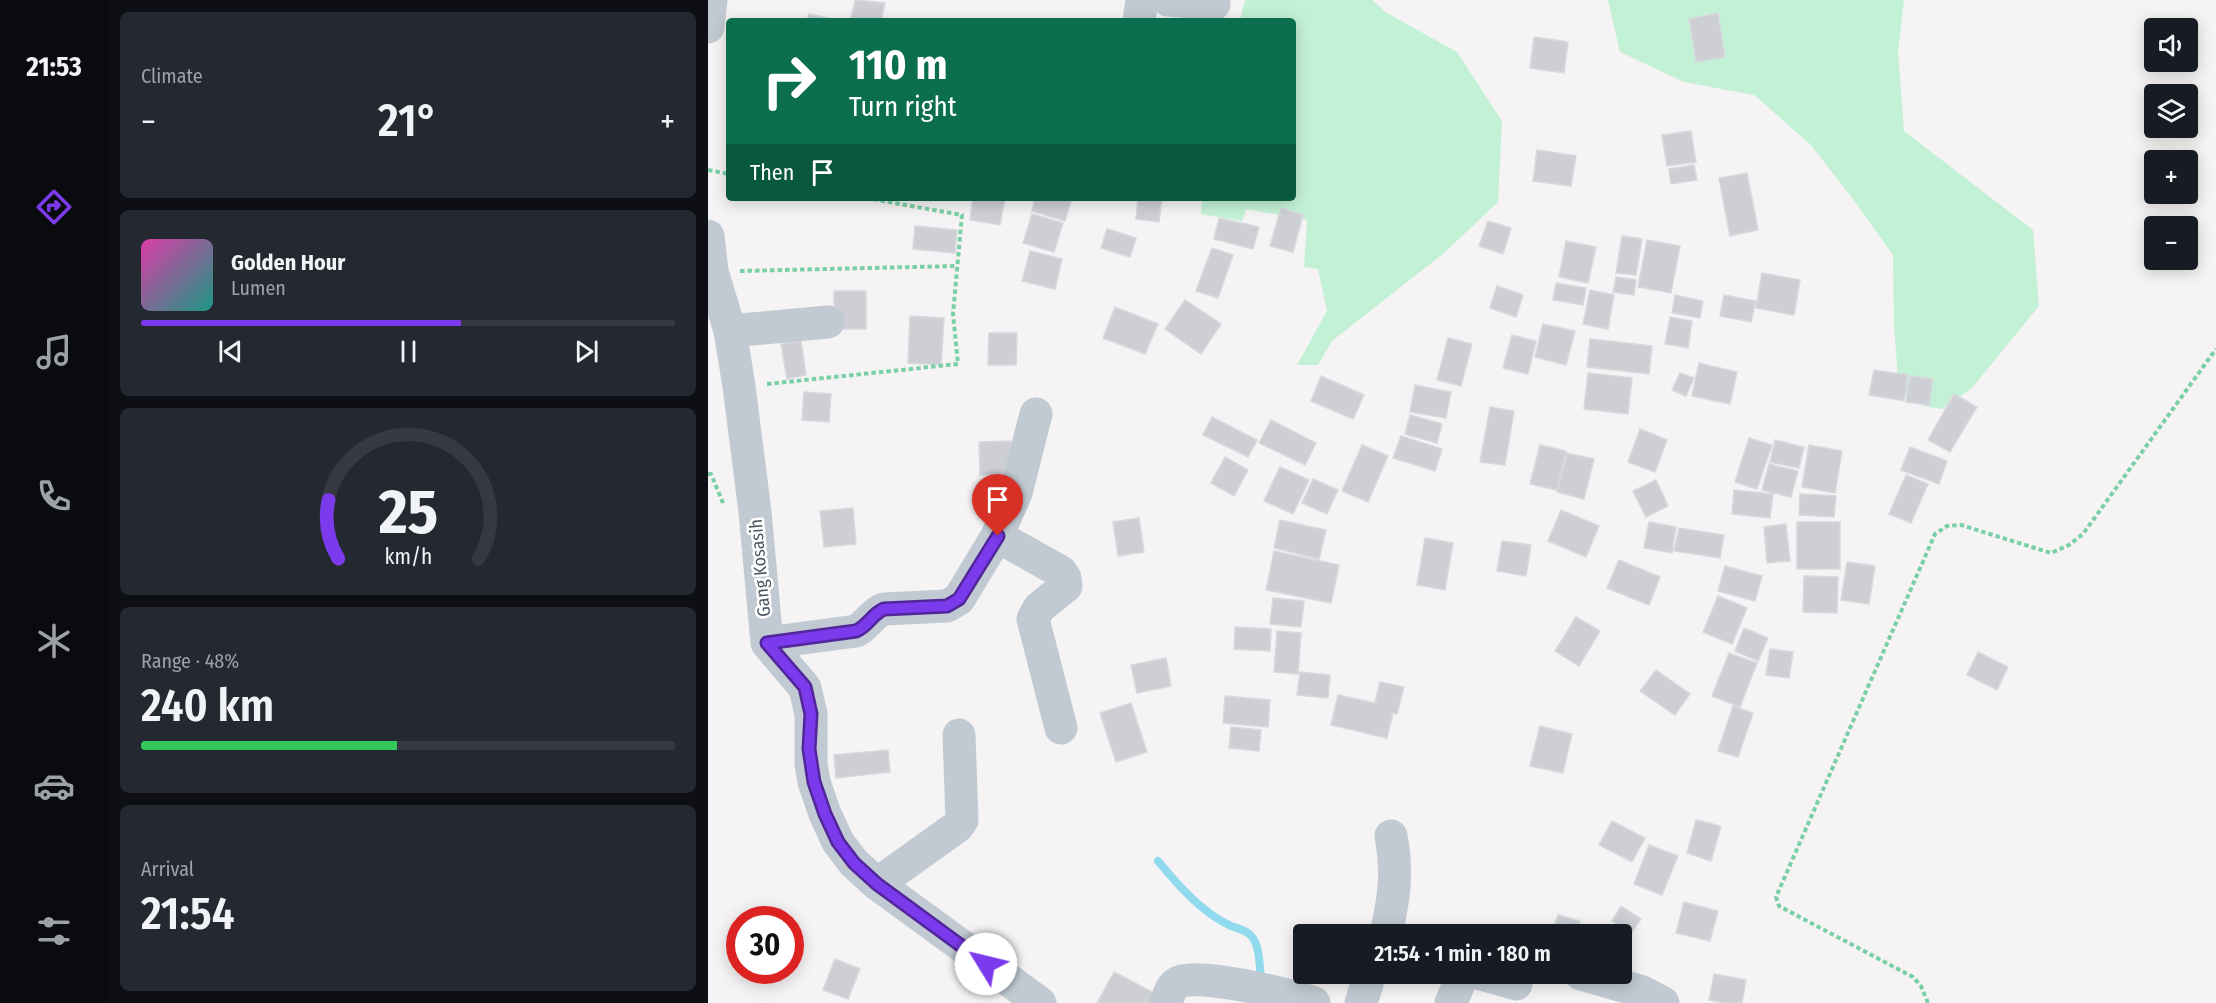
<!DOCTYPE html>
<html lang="en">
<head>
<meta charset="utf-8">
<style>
  :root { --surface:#171b24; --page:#242831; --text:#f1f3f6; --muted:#9ea1a6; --line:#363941; --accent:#7c3aed }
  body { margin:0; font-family:"Fira Sans Condensed",sans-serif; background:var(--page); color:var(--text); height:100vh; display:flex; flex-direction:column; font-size:22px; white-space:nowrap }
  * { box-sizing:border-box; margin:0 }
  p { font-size:20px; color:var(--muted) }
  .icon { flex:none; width:33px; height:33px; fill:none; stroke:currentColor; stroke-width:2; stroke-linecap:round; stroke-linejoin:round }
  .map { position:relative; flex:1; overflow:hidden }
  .panel { display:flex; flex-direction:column; gap:12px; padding:12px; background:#0d0f14; width:600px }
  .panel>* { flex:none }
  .hud { position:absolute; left:18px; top:18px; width:570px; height:183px; border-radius:6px; box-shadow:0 3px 15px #0003; background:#0b6e4f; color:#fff; overflow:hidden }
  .tools { position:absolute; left:1436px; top:18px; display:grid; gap:12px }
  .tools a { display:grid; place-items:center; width:54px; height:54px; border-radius:6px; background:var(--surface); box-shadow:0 3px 15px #0003; font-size:30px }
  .speed { position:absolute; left:18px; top:906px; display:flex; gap:12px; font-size:30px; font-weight:700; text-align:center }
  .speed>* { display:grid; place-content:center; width:78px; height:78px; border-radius:50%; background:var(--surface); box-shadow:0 3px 15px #0003; line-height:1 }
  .speed .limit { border:9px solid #d22; background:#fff; color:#111 }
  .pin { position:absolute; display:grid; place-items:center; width:51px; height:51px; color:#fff; margin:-62px -26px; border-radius:50% 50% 50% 0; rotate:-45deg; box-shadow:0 0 6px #0007 }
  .pin .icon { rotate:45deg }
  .me { position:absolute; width:66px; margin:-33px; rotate:306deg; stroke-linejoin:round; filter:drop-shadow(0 0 4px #0008) }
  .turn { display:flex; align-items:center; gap:21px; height:126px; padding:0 24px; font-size:27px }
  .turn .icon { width:78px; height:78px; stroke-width:2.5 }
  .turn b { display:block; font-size:42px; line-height:51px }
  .then { display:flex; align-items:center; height:57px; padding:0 24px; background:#0003; gap:12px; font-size:22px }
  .big { font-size:45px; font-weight:600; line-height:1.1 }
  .panel .card { flex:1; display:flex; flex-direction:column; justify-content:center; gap:9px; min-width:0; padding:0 21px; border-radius:9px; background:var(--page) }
  .panel .dial { align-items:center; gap:0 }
  .dial svg { height:156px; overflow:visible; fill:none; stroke:var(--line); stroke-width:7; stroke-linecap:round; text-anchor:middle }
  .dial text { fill:var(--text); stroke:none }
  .song { display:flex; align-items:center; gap:18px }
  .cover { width:72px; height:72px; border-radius:9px; background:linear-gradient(135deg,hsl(320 70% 55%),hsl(170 70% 35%)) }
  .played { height:6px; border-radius:3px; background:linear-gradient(90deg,var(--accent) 60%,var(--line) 60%) }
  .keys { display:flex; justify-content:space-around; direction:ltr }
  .heat { display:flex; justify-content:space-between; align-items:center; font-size:33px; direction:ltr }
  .charge { height:9px; border-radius:4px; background:linear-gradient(90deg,#34c759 48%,var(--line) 0) }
  .trip { position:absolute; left:585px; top:924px; width:339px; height:60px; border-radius:6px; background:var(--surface); box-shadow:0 3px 15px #0003; font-weight:600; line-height:60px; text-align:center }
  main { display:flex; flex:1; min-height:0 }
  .menu { display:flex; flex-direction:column; width:108px; justify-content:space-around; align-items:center; background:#090b0e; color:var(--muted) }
  .menu .icon { width:42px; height:42px }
  .menu .current { color:var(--accent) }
  .menu b { font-size:27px; color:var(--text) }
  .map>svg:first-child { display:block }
</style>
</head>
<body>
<main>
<nav class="menu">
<b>21:53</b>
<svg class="icon current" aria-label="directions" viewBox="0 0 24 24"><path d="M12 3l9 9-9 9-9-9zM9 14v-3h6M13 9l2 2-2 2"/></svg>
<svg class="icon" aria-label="music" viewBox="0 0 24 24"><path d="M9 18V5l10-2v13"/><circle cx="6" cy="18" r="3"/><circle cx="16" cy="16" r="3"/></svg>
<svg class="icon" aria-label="phone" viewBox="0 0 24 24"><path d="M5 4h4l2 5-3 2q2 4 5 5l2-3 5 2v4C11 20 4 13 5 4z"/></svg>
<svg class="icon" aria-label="climate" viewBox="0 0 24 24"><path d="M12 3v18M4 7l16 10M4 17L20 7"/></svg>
<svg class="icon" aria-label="car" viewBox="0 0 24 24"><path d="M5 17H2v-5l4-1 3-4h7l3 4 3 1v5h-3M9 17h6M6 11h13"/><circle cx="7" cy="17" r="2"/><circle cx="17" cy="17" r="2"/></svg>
<svg class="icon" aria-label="filters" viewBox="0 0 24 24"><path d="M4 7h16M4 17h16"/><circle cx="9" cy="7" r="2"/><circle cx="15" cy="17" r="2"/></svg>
</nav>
<section class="panel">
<div class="card"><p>Climate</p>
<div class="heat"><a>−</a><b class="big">21°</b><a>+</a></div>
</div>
<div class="card">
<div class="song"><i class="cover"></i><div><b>Golden Hour</b><p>Lumen</p></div></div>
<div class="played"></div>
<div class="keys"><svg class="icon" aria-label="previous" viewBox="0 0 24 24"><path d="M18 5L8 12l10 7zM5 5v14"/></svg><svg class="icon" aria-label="pause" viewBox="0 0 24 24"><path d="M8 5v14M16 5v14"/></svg><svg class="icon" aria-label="next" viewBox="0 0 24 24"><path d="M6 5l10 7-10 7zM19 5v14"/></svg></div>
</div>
<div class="card dial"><svg viewBox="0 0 100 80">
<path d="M14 69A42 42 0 1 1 86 69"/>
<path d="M14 69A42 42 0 0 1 9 39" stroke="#7c3aed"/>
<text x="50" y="56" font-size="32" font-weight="700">25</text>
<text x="50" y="72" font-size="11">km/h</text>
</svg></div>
<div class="card"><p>Range · 48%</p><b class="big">240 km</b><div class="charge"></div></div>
<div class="card"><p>Arrival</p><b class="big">21:54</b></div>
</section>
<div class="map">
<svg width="1508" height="1003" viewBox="0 0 1508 1003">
  <rect width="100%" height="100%" fill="#f5f3f3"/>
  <path fill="#c3f1d5" d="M537,0H664L679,13L749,52L794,121L790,202L736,253L624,341L610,365H589L619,311L610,269L596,267L599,220L538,209L534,221L493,214L494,198H585V21H532Z
    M900,0H1196L1190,51L1196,131L1325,230L1331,306L1264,388L1234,409L1216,406L1191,393L1186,324L1185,255L1145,199L1102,144L1046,95L976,82L912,52Z"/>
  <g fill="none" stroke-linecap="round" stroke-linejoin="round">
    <path stroke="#90daee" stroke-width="8" d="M450,861C470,885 494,913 523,926C534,930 543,931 548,944C552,955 552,969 553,981"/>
  </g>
  <path fill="#cdcfd5" stroke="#d7d9de" stroke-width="1.5" d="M147,0L177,3L173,21L143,19Z
    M1010,13L1017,57L988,62L981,19Z
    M101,14L129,20V21H99Z
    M826,37L860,42L856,73L822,68Z
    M983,131L988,162L959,166L954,135Z
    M829,150L868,156L863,186L825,181Z
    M986,165L989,180L963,184L961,169Z
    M1039,173L1050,230L1022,236L1011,178Z
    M265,198H297L292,225L262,220Z
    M327,198H356L363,200L357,221L324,211Z
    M430,198H454L451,222L428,219Z
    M573,208L595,215L585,252L562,246Z
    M324,214L355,223L346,252L315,243Z
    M511,218L551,227L545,249L506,239Z
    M780,221L803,228L795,254L771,246Z
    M207,226L249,230L247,253L205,249Z
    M399,229L428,238L422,257L393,248Z
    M914,236L934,239L928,275L908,273Z
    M939,240L972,246L963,293L930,287Z
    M858,241L888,247L880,283L851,277Z
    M504,248L525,255L510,298L488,291Z
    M322,251L354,259L347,289L314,281Z
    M1054,273L1092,280L1086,315L1048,308Z
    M908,277L928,280L926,295L905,292Z
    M848,283L878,288L875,305L845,300Z
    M789,286L815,295L808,317L782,308Z
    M882,290L906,295L900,329L875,324Z
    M126,291H158V329H126Z
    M967,295L995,301L992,318L964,313Z
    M1016,295L1048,301L1043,322L1012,316Z
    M477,300L513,324L493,354L457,329Z
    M407,307L450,324L437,354L395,338Z
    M202,316L236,318L233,365L200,363Z
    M962,317L984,321L980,348L957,344Z
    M835,324L867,331L858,365L827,357Z
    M281,333H309L308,365H280Z
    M804,335L828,341L820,374L795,368Z
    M740,338L764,344L753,386L729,380Z
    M882,339L944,346L941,374L879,367Z
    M93,341L98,375L79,379L73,344Z
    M991,363L1029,372L1022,404L984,396Z
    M1166,370L1200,375L1196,401L1161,395Z
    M880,373L924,378L920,414L876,409Z
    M972,373L986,378L978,396L964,390Z
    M613,376L656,395L645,419L603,401Z
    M1202,376L1225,379L1221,405L1198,402Z
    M707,385L743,392L738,418L702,412Z
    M96,392L123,394L121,422L94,420Z
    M1246,394L1269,407L1242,452L1220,440Z
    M782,407L806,411L797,465L772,462Z
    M702,415L734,424L729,443L697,434Z
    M504,417L549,440L540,457L495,435Z
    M563,420L608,443L597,465L551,443Z
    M932,429L959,440L947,472L920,462Z
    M693,436L734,449L727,471L685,458Z
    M1041,438L1064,445L1049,489L1027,482Z
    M1067,440L1096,447L1091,468L1062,462Z
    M303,441L304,473L272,475L271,442Z
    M654,445L680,456L660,502L634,491Z
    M832,445L858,451L849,490L822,484Z
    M1101,445L1134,451L1127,493L1094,487Z
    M1202,447L1239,461L1231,484L1193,470Z
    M859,453L886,459L876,499L849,492Z
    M517,457L540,470L526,496L503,483Z
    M1061,464L1090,471L1083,497L1054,490Z
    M572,467L601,480L585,514L556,501Z
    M1198,475L1220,484L1203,523L1181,514Z
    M605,479L630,490L619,514L594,503Z
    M948,480L960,506L938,517L925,491Z
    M1026,490L1065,494L1062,518L1024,514Z
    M1092,494L1128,496L1126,517L1091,515Z
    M145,508L148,544L116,547L112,511Z
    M853,510L891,526L878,557L840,541Z
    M431,518L436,552L410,556L405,522Z
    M572,520L618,530L611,559L566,548Z
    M941,522L968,527L964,553L936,548Z
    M1089,522H1132V569H1089Z
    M1078,524L1082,561L1059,563L1056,527Z
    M971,528L1016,535L1012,558L966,551Z
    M717,538L745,543L737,590L709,585Z
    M794,541L823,545L818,576L789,571Z
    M566,551L631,565L623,603L558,590Z
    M911,560L952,577L941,605L899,588Z
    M1139,562L1167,566L1161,604L1133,600Z
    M1017,566L1054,576L1047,601L1010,591Z
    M1096,576L1130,577L1129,613L1095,612Z
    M1010,596L1039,608L1024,644L995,632Z
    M565,598L596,601L593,627L562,624Z
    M868,617L892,631L871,666L847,651Z
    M527,627L563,629L562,651L526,649Z
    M1036,628L1060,638L1050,661L1027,651Z
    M569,631L593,633L590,674L566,672Z
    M1062,649L1085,652L1081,678L1058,675Z
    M1270,652L1300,667L1289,690L1259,675Z
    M1021,653L1049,663L1032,707L1004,696Z
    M458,658L463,686L429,693L423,665Z
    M948,670L982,694L967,715L932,691Z
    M592,672L622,675L620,698L589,695Z
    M672,682L696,687L689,714L685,713L679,738L623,725L630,695L667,703Z
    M517,696L562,700L560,727L515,723Z
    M423,703L439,752L408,762L392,713Z
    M1025,706L1045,713L1030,757L1010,751Z
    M832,726L864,734L855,773L822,766Z
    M523,727L553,730L551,751L521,748Z
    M180,750L182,772L128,778L126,755Z
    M988,820L1013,826L1003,861L979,853Z
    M904,821L937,838L924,862L891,845Z
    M941,845L970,856L954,895L926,884Z
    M976,902L1010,911L1002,941L968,933Z
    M913,906L933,919L923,934L904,921Z
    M850,915L872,921L869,934H844Z
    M127,959L152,969L140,999L115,990Z
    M406,972L452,996L448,1003H389Z
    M1006,974L1038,980L1034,1003H1016L1001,1000Z"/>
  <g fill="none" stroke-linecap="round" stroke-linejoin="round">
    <path stroke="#7ad0a6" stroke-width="4" stroke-dasharray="4.5 3" stroke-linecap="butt" d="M0,170L21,174
      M32,271L248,266
      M59,384L250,364L245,314L254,215L158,198
      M0,474H3L15,503
      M1220,1003L1213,986L1205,977L1071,906L1068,897L1227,534L1239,526L1253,525L1343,553L1361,545L1375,534L1508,349"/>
    <path stroke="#c1cad2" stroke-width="33" d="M460,0L506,4
      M431,21L434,0
      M0,27L3,0
      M0,236L4,271L22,331L31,386L47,512L59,643L97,688L103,714V764L106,782L117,814L130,842L146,863L169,884L332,1003
      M22,331L120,322
      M289,536L308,493L328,414
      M59,643L148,631C159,626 164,613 176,609L239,606L251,599L289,536L353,572L357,578L358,586L331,608L325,619L353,728
      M169,884L250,826L254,820L251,735
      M678,934C686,899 690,872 683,836
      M773,974L808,984
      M873,974L932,991L955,1003
      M458,1003C461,996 462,987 469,983C486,971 585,995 606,1003
      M653,1003L662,974
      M743,1003L753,979L758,974"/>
  </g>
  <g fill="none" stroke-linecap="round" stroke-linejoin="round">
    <g stroke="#51269a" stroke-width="15">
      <path id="route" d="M278,964L169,884L146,863L130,842L117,814L106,782L101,749L103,714L97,687L59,643L148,631C160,626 164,614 176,609L239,606L251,599L290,536"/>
    </g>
    <use href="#route" stroke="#7c3aed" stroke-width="10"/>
  </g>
  <g text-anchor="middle" stroke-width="5" stroke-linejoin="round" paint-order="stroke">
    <g font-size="18" fill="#4a5661" stroke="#fff">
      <text transform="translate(52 568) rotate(-95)" y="6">Gang Kosasih</text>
    </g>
  </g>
</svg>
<div class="tools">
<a><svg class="icon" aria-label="sound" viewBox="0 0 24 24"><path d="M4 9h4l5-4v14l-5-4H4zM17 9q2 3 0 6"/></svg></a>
<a><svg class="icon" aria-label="layers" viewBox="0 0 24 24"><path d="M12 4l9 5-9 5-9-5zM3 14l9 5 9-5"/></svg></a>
<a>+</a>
<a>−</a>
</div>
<div class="speed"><div class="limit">30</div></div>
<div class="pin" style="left:290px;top:536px;background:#d93025"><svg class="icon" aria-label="arrive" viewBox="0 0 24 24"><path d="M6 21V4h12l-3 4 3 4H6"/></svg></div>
<svg class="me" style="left:278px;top:964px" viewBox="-20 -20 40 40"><circle r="19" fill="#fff"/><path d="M0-13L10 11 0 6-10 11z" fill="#7c3aed"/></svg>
<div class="trip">21:54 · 1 min · 180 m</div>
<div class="hud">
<div class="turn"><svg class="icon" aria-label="right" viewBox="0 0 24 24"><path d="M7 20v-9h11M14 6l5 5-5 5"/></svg><div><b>110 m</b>Turn right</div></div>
<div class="then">Then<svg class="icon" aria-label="arrive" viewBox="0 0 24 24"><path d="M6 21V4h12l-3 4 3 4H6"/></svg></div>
</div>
</div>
</main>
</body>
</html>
